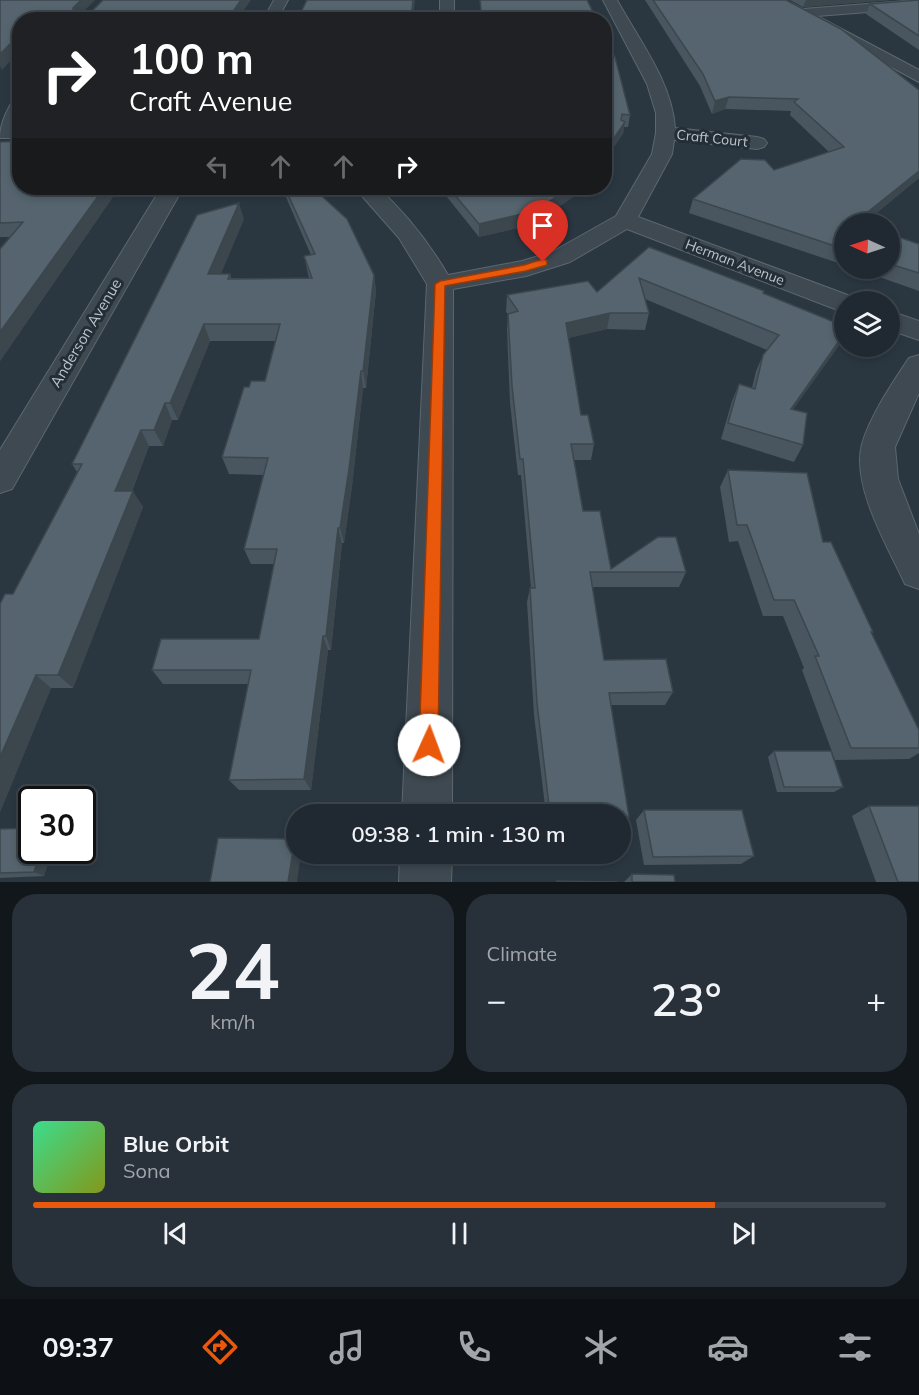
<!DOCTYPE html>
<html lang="en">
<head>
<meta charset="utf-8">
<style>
  :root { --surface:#202931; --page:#283139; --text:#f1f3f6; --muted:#a2a6ab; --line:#3d454d; --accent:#ea580c }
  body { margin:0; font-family:Mulish,sans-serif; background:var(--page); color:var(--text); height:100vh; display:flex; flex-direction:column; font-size:22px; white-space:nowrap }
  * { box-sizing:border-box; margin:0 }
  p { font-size:20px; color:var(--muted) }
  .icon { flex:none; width:33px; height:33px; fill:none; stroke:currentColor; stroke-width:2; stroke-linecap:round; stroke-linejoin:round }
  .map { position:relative; height:882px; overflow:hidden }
  .details { display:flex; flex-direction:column; gap:12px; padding:12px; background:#12171b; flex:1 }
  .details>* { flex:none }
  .hud { position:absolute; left:12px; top:12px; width:600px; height:183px; border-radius:24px; box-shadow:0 3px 9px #0003,0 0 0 2px var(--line); background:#202124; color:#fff; overflow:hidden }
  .needle { width:39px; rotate:273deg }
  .controls { position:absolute; left:834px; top:213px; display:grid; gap:12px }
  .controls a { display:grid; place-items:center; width:66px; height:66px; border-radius:50%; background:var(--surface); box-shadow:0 3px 9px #0003,0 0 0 2px var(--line); font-size:30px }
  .speed { position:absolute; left:18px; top:786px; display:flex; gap:12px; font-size:30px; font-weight:700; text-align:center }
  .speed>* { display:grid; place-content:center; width:78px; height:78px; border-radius:50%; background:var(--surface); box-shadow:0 3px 9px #0003,0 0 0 2px var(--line); line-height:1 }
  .speed .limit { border:3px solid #111; border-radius:9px; background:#fff; color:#111 }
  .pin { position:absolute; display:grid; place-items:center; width:51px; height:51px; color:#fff; margin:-62px -26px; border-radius:50% 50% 50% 0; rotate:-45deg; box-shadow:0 0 6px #0007 }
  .pin .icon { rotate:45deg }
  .me { position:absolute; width:66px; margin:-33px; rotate:2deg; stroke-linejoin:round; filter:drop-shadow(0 0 4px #0008) }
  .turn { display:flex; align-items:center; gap:21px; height:126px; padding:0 18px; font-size:27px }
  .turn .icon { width:78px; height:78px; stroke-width:2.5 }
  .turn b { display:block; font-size:42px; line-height:51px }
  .lanes { display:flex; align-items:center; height:57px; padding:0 18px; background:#0003; justify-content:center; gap:30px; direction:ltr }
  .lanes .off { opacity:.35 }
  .big { font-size:45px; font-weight:600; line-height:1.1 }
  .details .card { flex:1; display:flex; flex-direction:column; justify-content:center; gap:9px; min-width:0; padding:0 21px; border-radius:24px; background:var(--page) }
  .details .dial { align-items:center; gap:0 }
  .dial b { font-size:78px; line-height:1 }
  .song { display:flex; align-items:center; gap:18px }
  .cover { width:72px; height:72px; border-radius:9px; background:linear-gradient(135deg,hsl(150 70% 55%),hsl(70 70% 35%)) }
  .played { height:6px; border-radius:3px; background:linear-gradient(90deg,var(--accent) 80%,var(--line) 80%) }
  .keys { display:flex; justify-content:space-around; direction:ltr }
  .heat { display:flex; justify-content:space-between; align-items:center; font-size:33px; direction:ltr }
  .details .tiles { flex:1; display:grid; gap:12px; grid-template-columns:1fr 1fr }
  .card:last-child { grid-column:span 2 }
  .trip { position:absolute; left:286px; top:804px; width:345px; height:60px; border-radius:30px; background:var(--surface); box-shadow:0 3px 9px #0003,0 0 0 2px var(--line); font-weight:600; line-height:60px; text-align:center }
  .tabs { display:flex; height:96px; justify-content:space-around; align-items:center; background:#0d1014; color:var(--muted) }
  .tabs .icon { width:42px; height:42px }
  .tabs .on { color:var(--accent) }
  .tabs b { font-size:27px; color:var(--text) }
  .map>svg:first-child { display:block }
</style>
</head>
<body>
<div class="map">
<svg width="919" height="882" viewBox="0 0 919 882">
  <rect width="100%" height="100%" fill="#2a3741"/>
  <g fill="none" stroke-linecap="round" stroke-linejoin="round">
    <g stroke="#5c676f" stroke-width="2">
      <path id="street" d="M274,0H288L277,20H263Z
        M440,0H454V20H440Z
        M603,0H617C639,40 672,82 675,128L757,137L764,139L767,143L764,147L757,149L674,140L672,154L638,217L853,297L856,302H844V311L835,309L627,229L570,262L526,276L453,289L452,814H402L427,284L399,238L355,188H378C406,213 429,243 448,275L522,261L552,252L616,216L652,154L656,133V113L647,84Z
        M768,0H785L803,9L919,0V8L817,16L919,70V82Z
        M20,98C20,112 22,126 14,138H0C0,125 6,111 14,99Z
        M161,188H183L12,489L0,493V450Z
        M890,311L919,321V340L890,330Z
        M919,355V393L895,447L898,479L919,534V589L905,584C888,547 851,486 862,444C870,416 893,382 909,358Z
        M400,854H452L451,882H399Z"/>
    </g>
    <use href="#street" fill="#3e4951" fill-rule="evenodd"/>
  </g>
  <path fill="#49565f" d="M645,0H786L919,90V178L863,224H844V265L689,213L693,199L774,170L829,152L790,115L791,111L725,109L712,114L700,86Z
    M790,0H890L803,7Z
    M919,0V50L866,14L870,4Z
    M604,39L630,115L628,127H624L623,134Z
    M0,142L20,188H119L0,361L11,237H0Z
    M282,188H313L374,275L376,291L366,388H363L352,486L344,543H342L331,650H328L311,790H239L229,780L249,684H163L152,670L259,639L274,564H251L244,549L263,475L229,474L222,457L249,387L265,381L275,341H210L178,420H172L163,446H149L132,491L143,507L73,688H51L0,812L13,594L77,472L72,464L244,219L220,274H230L231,278H309L304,256L311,255Z
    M428,188H586L534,224L479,237L443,192L438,194Z
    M890,234L919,244V291L854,268H890Z
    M649,247L844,326V336L840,344L793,409L803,445L794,462L721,439L732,401L739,384L752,388L756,371L763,355L767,350L645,299L649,313L645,330L607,329L568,338L581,415L594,444L591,460H574L583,511L611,569L686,572L679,587H592L604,660L673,692L665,705H611L629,817L622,826H621V814H546L534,715L527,602L530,588H531L521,475H518L510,403L507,330L508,314L506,312L507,295L597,292Z
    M728,470L823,542L873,632L871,634L919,730V753L909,759L835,760L802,670L804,668L783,616H763L738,541L729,542L720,487Z
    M774,751L843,787L834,792H777L768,757Z
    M869,806L919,882H876L852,816Z
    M644,810L754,856L741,864L644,865L636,820Z
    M0,829L32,850H52L44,876L0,878Z
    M632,874L675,882H624Z"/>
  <path fill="#3c464d" d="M81,0H95L77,18L73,11V8Z
    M241,0H251L237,20H227Z
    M413,0H415L413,20H411Z
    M806,0H890L803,7Z
    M20,34V51L2,70L0,66V54Z
    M729,97L725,109L712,114L715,101Z
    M625,122L623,134L604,162V153Z
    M919,171V178L863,224H853Z
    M104,188H119L0,361V332Z
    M437,188H443V192L438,194Z
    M569,188H586L534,224L479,237V224Z
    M239,203L244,219L214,291L208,274Z
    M374,275L376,291L366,388L363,371Z
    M610,313L607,329L564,339L566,323Z
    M204,324L210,341L178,420L170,403Z
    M844,334V336L840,344L782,425L791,409Z
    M361,371L363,388L352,486L344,543L340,528Z
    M165,403L172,420L163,446L154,430Z
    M141,430L149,446L125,508L115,491Z
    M133,491L143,507L73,688L58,675Z
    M338,528L342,543L331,650L326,636Z
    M323,636L328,650L311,790L304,779Z
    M36,675L51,688L0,812V757Z
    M295,839L297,842V854H301L297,882H288Z
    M41,850H52L44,876L34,872Z"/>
  <path fill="#55646e" stroke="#3c464d" stroke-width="1.5" d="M0,0H81L73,8V11H92L103,0H241L227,20H20V34L0,54Z
    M307,0H413L411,20H297Z
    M480,0H587L597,20H482Z
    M653,0H786L841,29L919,90V171L854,223L856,224H844V249L693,199L741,159L765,160L774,170L844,147L794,102L798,99L729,97L715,101L703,74Z
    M919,0V36L870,4Z
    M604,39L615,57L630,115L622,114L621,120L625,122L604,153Z
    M20,141V188H104L0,332V249L23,222L0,223V142Z
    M285,188H313L347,219L374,275L363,371H361L349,469L340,528H338L326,636H323L304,779L229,780L251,670H152L161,639H259L277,549H244L268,458L222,457L244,387H249L251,381H265L280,324H204L170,403H165L154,430H141L115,491H133L58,675H36L0,757V604L5,594H13L82,464H72L197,215L239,203L208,274H230L228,279L312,278L304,256L315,254Z
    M449,188H569L535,211L479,224Z
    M890,234L919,244V273L890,264Z
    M649,247L764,291L763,293L844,326V334L791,409L807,413L803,445L728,423L739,384L755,389L763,355L779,335L639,278L649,313H610L566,323L581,415H588L594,444H571L583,511H600L611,569L658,537H676L686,572H590L604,660L666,659L673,692L609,693L629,817H621V814H550L537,703L530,588H535L523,459H520L512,386L508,314L518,311L507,295L588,281L597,292Z
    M728,470L807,473L823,542H831L873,632H871L919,730V748H851L815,656H819L794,600H774L747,525H737Z
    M774,751H831L843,787H784Z
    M869,806H919V882H898Z
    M644,810H742L754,856L653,857Z
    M32,828V850H41L34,872L0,873V829Z
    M218,838L295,839L288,882H210Z
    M632,874L674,875L675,882H632Z
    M557,881L617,882H557Z"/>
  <path fill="#ea580c" stroke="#983908" stroke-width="1.5" d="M543,259L547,260V265L526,271L445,286L438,745L436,752L429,755L422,752L419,745L435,284L440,281L524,265Z"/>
  <g text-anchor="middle" stroke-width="6" stroke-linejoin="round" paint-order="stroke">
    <g font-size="14" fill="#bbc4cb" stroke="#232e37">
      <text transform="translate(712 138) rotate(6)" y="5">Craft Court</text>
      <text transform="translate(735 262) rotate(21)" y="5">Herman Avenue</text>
    </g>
    <g font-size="15" fill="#bbc4cb" stroke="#232e37">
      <text transform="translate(86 333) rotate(-59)" y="5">Anderson Avenue</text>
    </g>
  </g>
</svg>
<div class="controls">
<a><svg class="needle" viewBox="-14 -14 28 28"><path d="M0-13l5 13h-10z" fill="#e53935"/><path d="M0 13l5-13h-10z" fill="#a2a6ab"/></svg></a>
<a><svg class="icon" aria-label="layers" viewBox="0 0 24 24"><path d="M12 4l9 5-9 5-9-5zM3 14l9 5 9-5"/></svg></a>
</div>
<div class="speed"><div class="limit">30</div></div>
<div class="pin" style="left:543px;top:262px;background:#d93025"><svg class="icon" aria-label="arrive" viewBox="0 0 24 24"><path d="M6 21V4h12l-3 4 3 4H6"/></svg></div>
<svg class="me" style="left:429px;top:745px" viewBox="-20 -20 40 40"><circle r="19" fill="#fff"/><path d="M0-13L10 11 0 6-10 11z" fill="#ea580c"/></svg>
<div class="trip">09:38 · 1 min · 130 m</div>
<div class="hud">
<div class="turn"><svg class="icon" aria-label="right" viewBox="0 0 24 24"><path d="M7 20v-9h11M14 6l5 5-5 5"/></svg><div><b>100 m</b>Craft Avenue</div></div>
<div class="lanes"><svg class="icon off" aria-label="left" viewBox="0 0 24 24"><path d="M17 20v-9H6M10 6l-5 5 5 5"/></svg><svg class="icon off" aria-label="ahead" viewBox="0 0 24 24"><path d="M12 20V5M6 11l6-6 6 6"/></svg><svg class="icon off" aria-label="ahead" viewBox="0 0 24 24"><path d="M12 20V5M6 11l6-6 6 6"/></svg><svg class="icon" aria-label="right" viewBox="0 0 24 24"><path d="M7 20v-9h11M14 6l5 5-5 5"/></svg></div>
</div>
</div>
<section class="details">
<div class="tiles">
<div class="card dial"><b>24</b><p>km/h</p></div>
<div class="card"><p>Climate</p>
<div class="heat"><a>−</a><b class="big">23°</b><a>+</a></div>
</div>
<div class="card">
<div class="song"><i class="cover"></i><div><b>Blue Orbit</b><p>Sona</p></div></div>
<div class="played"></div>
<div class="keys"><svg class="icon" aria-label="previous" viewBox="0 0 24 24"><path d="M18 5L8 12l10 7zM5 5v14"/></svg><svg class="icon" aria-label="pause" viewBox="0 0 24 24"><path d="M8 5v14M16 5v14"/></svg><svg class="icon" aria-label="next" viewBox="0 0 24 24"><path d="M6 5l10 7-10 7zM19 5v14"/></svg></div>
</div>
</div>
</section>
<nav class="tabs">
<b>09:37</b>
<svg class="icon on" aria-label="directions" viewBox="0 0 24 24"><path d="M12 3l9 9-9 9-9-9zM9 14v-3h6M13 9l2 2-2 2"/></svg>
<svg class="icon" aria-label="music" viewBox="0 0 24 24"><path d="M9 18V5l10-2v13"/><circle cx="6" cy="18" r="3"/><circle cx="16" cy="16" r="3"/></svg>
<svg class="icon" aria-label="phone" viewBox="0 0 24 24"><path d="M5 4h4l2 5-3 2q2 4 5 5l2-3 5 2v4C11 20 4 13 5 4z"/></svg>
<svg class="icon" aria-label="climate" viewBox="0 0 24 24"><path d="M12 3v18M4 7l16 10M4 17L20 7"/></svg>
<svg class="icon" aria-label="car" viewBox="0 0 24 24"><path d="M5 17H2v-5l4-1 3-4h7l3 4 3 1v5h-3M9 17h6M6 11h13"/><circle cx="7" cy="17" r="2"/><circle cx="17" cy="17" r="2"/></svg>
<svg class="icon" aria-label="filters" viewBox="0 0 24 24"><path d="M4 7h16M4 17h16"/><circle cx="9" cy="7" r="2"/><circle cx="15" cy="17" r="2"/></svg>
</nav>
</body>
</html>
